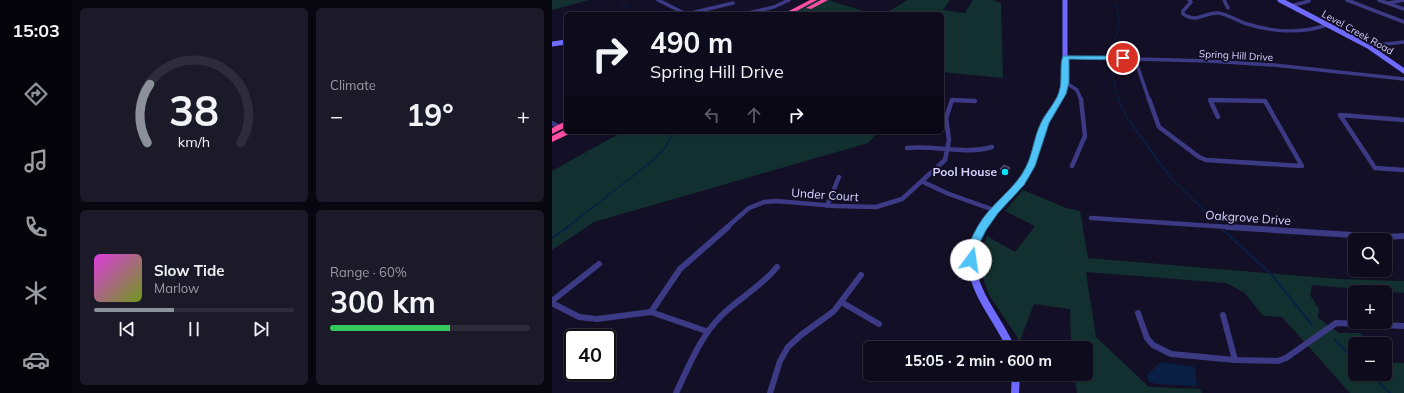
<!DOCTYPE html>
<html lang="en">
<head>
<meta charset="utf-8">
<style>
  :root { --surface:#0e0b1c; --page:#1c1929; --text:#f1f3f6; --muted:#9b9ba3; --line:#2e2b3b; --accent:#8c9099 }
  body { margin:0; font-family:Mulish,sans-serif; background:var(--page); color:var(--text); height:100vh; display:flex; flex-direction:column; font-size:15px; white-space:nowrap }
  * { box-sizing:border-box; margin:0 }
  p { font-size:13px; color:var(--muted) }
  .icon { flex:none; width:22px; height:22px; fill:none; stroke:currentColor; stroke-width:2; stroke-linecap:round; stroke-linejoin:round }
  .map { position:relative; flex:1; overflow:hidden }
  .sheet { display:flex; flex-direction:column; gap:8px; padding:8px; background:#08060f; width:480px }
  .sheet>* { flex:none }
  .banner { position:absolute; left:12px; top:12px; width:380px; height:122px; border-radius:6px; box-shadow:0 1px 3px #0004,0 0 0 1px var(--line); background:#0e0b1c; color:var(--text); overflow:hidden }
  .controls { position:absolute; left:796px; top:233px; display:grid; gap:8px }
  .controls a { display:grid; place-items:center; width:44px; height:44px; border-radius:6px; background:var(--surface); box-shadow:0 1px 3px #0004,0 0 0 1px var(--line); font-size:20px }
  .speed { position:absolute; left:12px; top:329px; display:flex; gap:8px; font-size:20px; font-weight:700; text-align:center }
  .speed>* { display:grid; place-content:center; width:52px; height:52px; border-radius:50%; background:var(--surface); box-shadow:0 1px 3px #0004,0 0 0 1px var(--line); line-height:1 }
  .speed .limit { border:2px solid #111; border-radius:6px; background:#fff; color:#111 }
  .pin { position:absolute; display:grid; place-items:center; width:34px; height:34px; color:#fff; margin:-17px; border:2px solid #fff; border-radius:50%; box-shadow:0 1px 4px #0007 }
  .me { position:absolute; width:44px; margin:-22px; rotate:14deg; stroke-linejoin:round; filter:drop-shadow(0 0 3px #0008) }
  .turn { display:flex; align-items:center; gap:14px; height:84px; padding:0 20px; font-size:18px }
  .turn .icon { width:52px; height:52px; stroke-width:2.5 }
  .turn b { display:block; font-size:28px; line-height:34px }
  .lanes { display:flex; align-items:center; height:38px; padding:0 20px; background:#0003; justify-content:center; gap:20px; direction:ltr }
  .lanes .off { opacity:.35 }
  .big { font-size:30px; font-weight:700; line-height:1.1 }
  .sheet .tile { flex:1; display:flex; flex-direction:column; justify-content:center; gap:6px; min-width:0; padding:0 14px; border-radius:6px; background:var(--page) }
  .sheet .dial { align-items:center; gap:0 }
  .dial svg { height:104px; overflow:visible; fill:none; stroke:var(--line); stroke-width:7; stroke-linecap:round; text-anchor:middle }
  .dial text { fill:var(--text); stroke:none }
  .song { display:flex; align-items:center; gap:12px }
  .cover { width:48px; height:48px; border-radius:6px; background:linear-gradient(135deg,hsl(300 70% 55%),hsl(80 70% 35%)) }
  .played { height:4px; border-radius:2px; background:linear-gradient(90deg,var(--accent) 40%,var(--line) 40%) }
  .keys { display:flex; justify-content:space-around; direction:ltr }
  .heat { display:flex; justify-content:space-between; align-items:center; font-size:22px; direction:ltr }
  .charge { height:6px; border-radius:3px; background:linear-gradient(90deg,#34c759 60%,var(--line) 0) }
  .sheet .tiles { flex:1; display:grid; gap:8px; grid-template-columns:repeat(2,1fr) }
  .trip { position:absolute; left:311px; top:341px; width:230px; height:40px; border-radius:6px; background:var(--surface); box-shadow:0 1px 3px #0004,0 0 0 1px var(--line); font-weight:700; line-height:40px; text-align:center }
  main { display:flex; flex:1; min-height:0 }
  .tabs { display:flex; flex-direction:column; width:72px; justify-content:space-around; align-items:center; background:#06040b; color:var(--muted) }
  .tabs .icon { width:28px; height:28px }
  .tabs .on { color:var(--accent) }
  .tabs b { font-size:18px; color:var(--text) }
  .map>svg:first-child { display:block }
</style>
</head>
<body>
<main>
<nav class="tabs">
<b>15:03</b>
<svg class="icon on" aria-label="directions" viewBox="0 0 24 24"><path d="M12 3l9 9-9 9-9-9zM9 14v-3h6M13 9l2 2-2 2"/></svg>
<svg class="icon" aria-label="music" viewBox="0 0 24 24"><path d="M9 18V5l10-2v13"/><circle cx="6" cy="18" r="3"/><circle cx="16" cy="16" r="3"/></svg>
<svg class="icon" aria-label="phone" viewBox="0 0 24 24"><path d="M5 4h4l2 5-3 2q2 4 5 5l2-3 5 2v4C11 20 4 13 5 4z"/></svg>
<svg class="icon" aria-label="climate" viewBox="0 0 24 24"><path d="M12 3v18M4 7l16 10M4 17L20 7"/></svg>
<svg class="icon" aria-label="car" viewBox="0 0 24 24"><path d="M5 17H2v-5l4-1 3-4h7l3 4 3 1v5h-3M9 17h6M6 11h13"/><circle cx="7" cy="17" r="2"/><circle cx="17" cy="17" r="2"/></svg>
</nav>
<section class="sheet">
<div class="tiles">
<div class="tile dial"><svg viewBox="0 0 100 80">
<path d="M14 69A42 42 0 1 1 86 69"/>
<path d="M14 69A42 42 0 0 1 16 24" stroke="#8c9099"/>
<text x="50" y="56" font-size="32" font-weight="700">38</text>
<text x="50" y="72" font-size="11">km/h</text>
</svg></div>
<div class="tile"><p>Climate</p>
<div class="heat"><a>−</a><b class="big">19°</b><a>+</a></div>
</div>
<div class="tile">
<div class="song"><i class="cover"></i><div><b>Slow Tide</b><p>Marlow</p></div></div>
<div class="played"></div>
<div class="keys"><svg class="icon" aria-label="previous" viewBox="0 0 24 24"><path d="M18 5L8 12l10 7zM5 5v14"/></svg><svg class="icon" aria-label="pause" viewBox="0 0 24 24"><path d="M8 5v14M16 5v14"/></svg><svg class="icon" aria-label="next" viewBox="0 0 24 24"><path d="M6 5l10 7-10 7zM19 5v14"/></svg></div>
</div>
<div class="tile"><p>Range · 60%</p><b class="big">300 km</b><div class="charge"></div></div>
</div>
</section>
<div class="map">
<svg width="852" height="393" viewBox="0 0 852 393">
  <rect width="100%" height="100%" fill="#130f26"/>
  <path fill="#12302f" d="M0,0H37L0,10Z
    M261,0H276L321,14H233Z
    M356,0H398L391,10L413,13L421,0H440L449,3L451,78L390,72V14H332Z
    M70,132H326L316,143L42,222L0,250V171Z
    M471,190L514,208L528,211L536,258L787,279L852,281V293L760,285L758,295L767,309L766,318L787,333H808L814,344H803V374H833V362L852,363V393H798L730,317L711,316L693,293L674,283L534,272L544,337L597,387L648,389L650,393H525L522,374H534V348H519L518,309L482,304L468,341L437,295L425,262L435,236L463,252L483,226L453,211Z"/>
  <path fill="#0a1f44" d="M609,362L643,367L645,386L605,384L597,382L595,375Z"/>
  <g fill="none" stroke-linecap="round" stroke-linejoin="round">
    <path stroke="#0a1f44" stroke-width="1" d="M69,0L75,8
      M556,56L561,50L559,44C571,30 567,16 563,0
      M557,62C562,74 562,87 567,100"/>
    <path stroke="#0a1f44" stroke-width="1.5" d="M566,99L576,119L618,177L665,223
      M14,228L103,159L113,148L122,132"/>
    <path stroke="#0a1f44" stroke-width="2" d="M671,230L719,274L760,325
      M0,238L16,227
      M783,340L803,361
      M818,374L838,393"/>
    <path stroke="#3d3a85" stroke-width="3.5" d="M106,0L134,14
      M637,0L639,2L631,11V14C647,24 651,12 666,13C675,14 684,20 692,23C719,32 749,34 775,25
      M672,0L676,8
      M795,0L852,22
      M827,0L852,9
      M837,3L852,0
      M739,6L757,1
      M135,14L181,3
      M192,14L222,7L237,0
      M816,46L852,42
      M514,57L656,61L722,65L852,79
      M583,59L597,100
      M513,82L525,90L529,100"/>
    <path stroke="#3d3a85" stroke-width="4.5" d="M597,99L607,127L647,157L654,160L750,166L713,101L658,100L666,117
      M852,120L788,115L823,168L852,170
      M0,123L7,127
      M355,148C384,145 412,155 440,147
      M520,166L533,136L529,99
      M371,182L397,194L442,210
      M275,206L287,177
      M539,218L692,228
      M174,228L197,208L212,202L224,201L283,206L324,207L350,199L393,160L397,140L394,118L400,100L423,101"/>
    <path stroke="#3d3a85" stroke-width="6" d="M676,227L832,237L852,236
      M0,301L47,264
      M0,303L27,317L45,319L99,312L154,331
      M291,303L327,324
      M99,312L128,269L176,227
      M586,313L595,338L601,345L619,354L683,360L726,361L734,358L784,323L852,326
      M671,315L683,360
      M124,393C137,366 148,337 169,316C187,298 209,287 225,267
      M218,393L228,361L236,347L249,335L282,311L309,275"/>
    <path stroke="#6f6bff" stroke-width="5" d="M728,0L816,46L852,71
      M0,44L14,42
      M507,100L513,82V0"/>
    <path stroke="#6f6bff" stroke-width="6" d="M429,228L443,209L474,176L480,164L492,125L507,99"/>
    <path stroke="#6f6bff" stroke-width="8" d="M430,227C402,276 440,306 459,348
      M463,393L464,374"/>
    <path fill="#ff4fa3" fill-rule="evenodd" d="M258,0H265L239,14H231Z
      M269,0H276L259,9L254,8Z
      M14,121V127L0,134V128Z
      M14,129V132H18L17,134L0,142V136Z"/>
  </g>
  <path fill="#312854" d="M458,168V172L454,175L448,172V169Z"/>
  <path fill="#1d163a" d="M458,168V172L454,175V172Z"/>
  <path fill="#433a66" stroke="#5a527e" d="M452,165L458,168L454,172L448,169Z"/>
  <path fill="#4fc3f7" stroke="#337fa1" d="M511,56H571L575,58L571,60L517,59V82L514,94L497,123L483,166L472,185L446,213L434,230L428,242L423,263H416C411,253 421,235 426,226C439,203 463,190 474,167C481,153 482,137 489,123C494,112 504,103 507,92C511,80 507,66 511,56Z"/>
  <circle fill="#00e5ff" stroke="#130f26" stroke-width="1.5" cx="453" cy="172" r="4"/>
  <g text-anchor="middle" stroke-width="4" stroke-linejoin="round" paint-order="stroke">
    <g font-size="10" fill="#d9d4ff" stroke="#130f26">
      <text transform="translate(806 32) rotate(29)" y="4">Level Creek Road</text>
      <text transform="translate(684 55) rotate(3)" y="4">Spring Hill Drive</text>
    </g>
    <g font-size="12" font-weight="bold" fill="#d9d4ff" stroke="#130f26" text-anchor="end">
      <text x="445" y="176">Pool House</text>
    </g>
    <g font-size="12" fill="#d9d4ff" stroke="#130f26">
      <text transform="translate(273 195) rotate(4)" y="4">Under Court</text>
      <text transform="translate(696 218) rotate(4)" y="4">Oakgrove Drive</text>
    </g>
  </g>
</svg>
<div class="controls">
<a><svg class="icon" aria-label="search" viewBox="0 0 24 24"><circle cx="10" cy="10" r="6"/><path d="M15 15l6 6"/></svg></a>
<a>+</a>
<a>−</a>
</div>
<div class="speed"><div class="limit">40</div></div>
<div class="pin" style="left:571px;top:58px;background:#d93025"><svg class="icon" aria-label="arrive" viewBox="0 0 24 24"><path d="M6 21V4h12l-3 4 3 4H6"/></svg></div>
<svg class="me" style="left:419px;top:260px" viewBox="-20 -20 40 40"><circle r="19" fill="#fff"/><path d="M0-13L10 11 0 6-10 11z" fill="#4fc3f7"/></svg>
<div class="trip">15:05 · 2 min · 600 m</div>
<div class="banner">
<div class="turn"><svg class="icon" aria-label="right" viewBox="0 0 24 24"><path d="M7 20v-9h11M14 6l5 5-5 5"/></svg><div><b>490 m</b>Spring Hill Drive</div></div>
<div class="lanes"><svg class="icon off" aria-label="left" viewBox="0 0 24 24"><path d="M17 20v-9H6M10 6l-5 5 5 5"/></svg><svg class="icon off" aria-label="ahead" viewBox="0 0 24 24"><path d="M12 20V5M6 11l6-6 6 6"/></svg><svg class="icon" aria-label="right" viewBox="0 0 24 24"><path d="M7 20v-9h11M14 6l5 5-5 5"/></svg></div>
</div>
</div>
</main>
</body>
</html>
